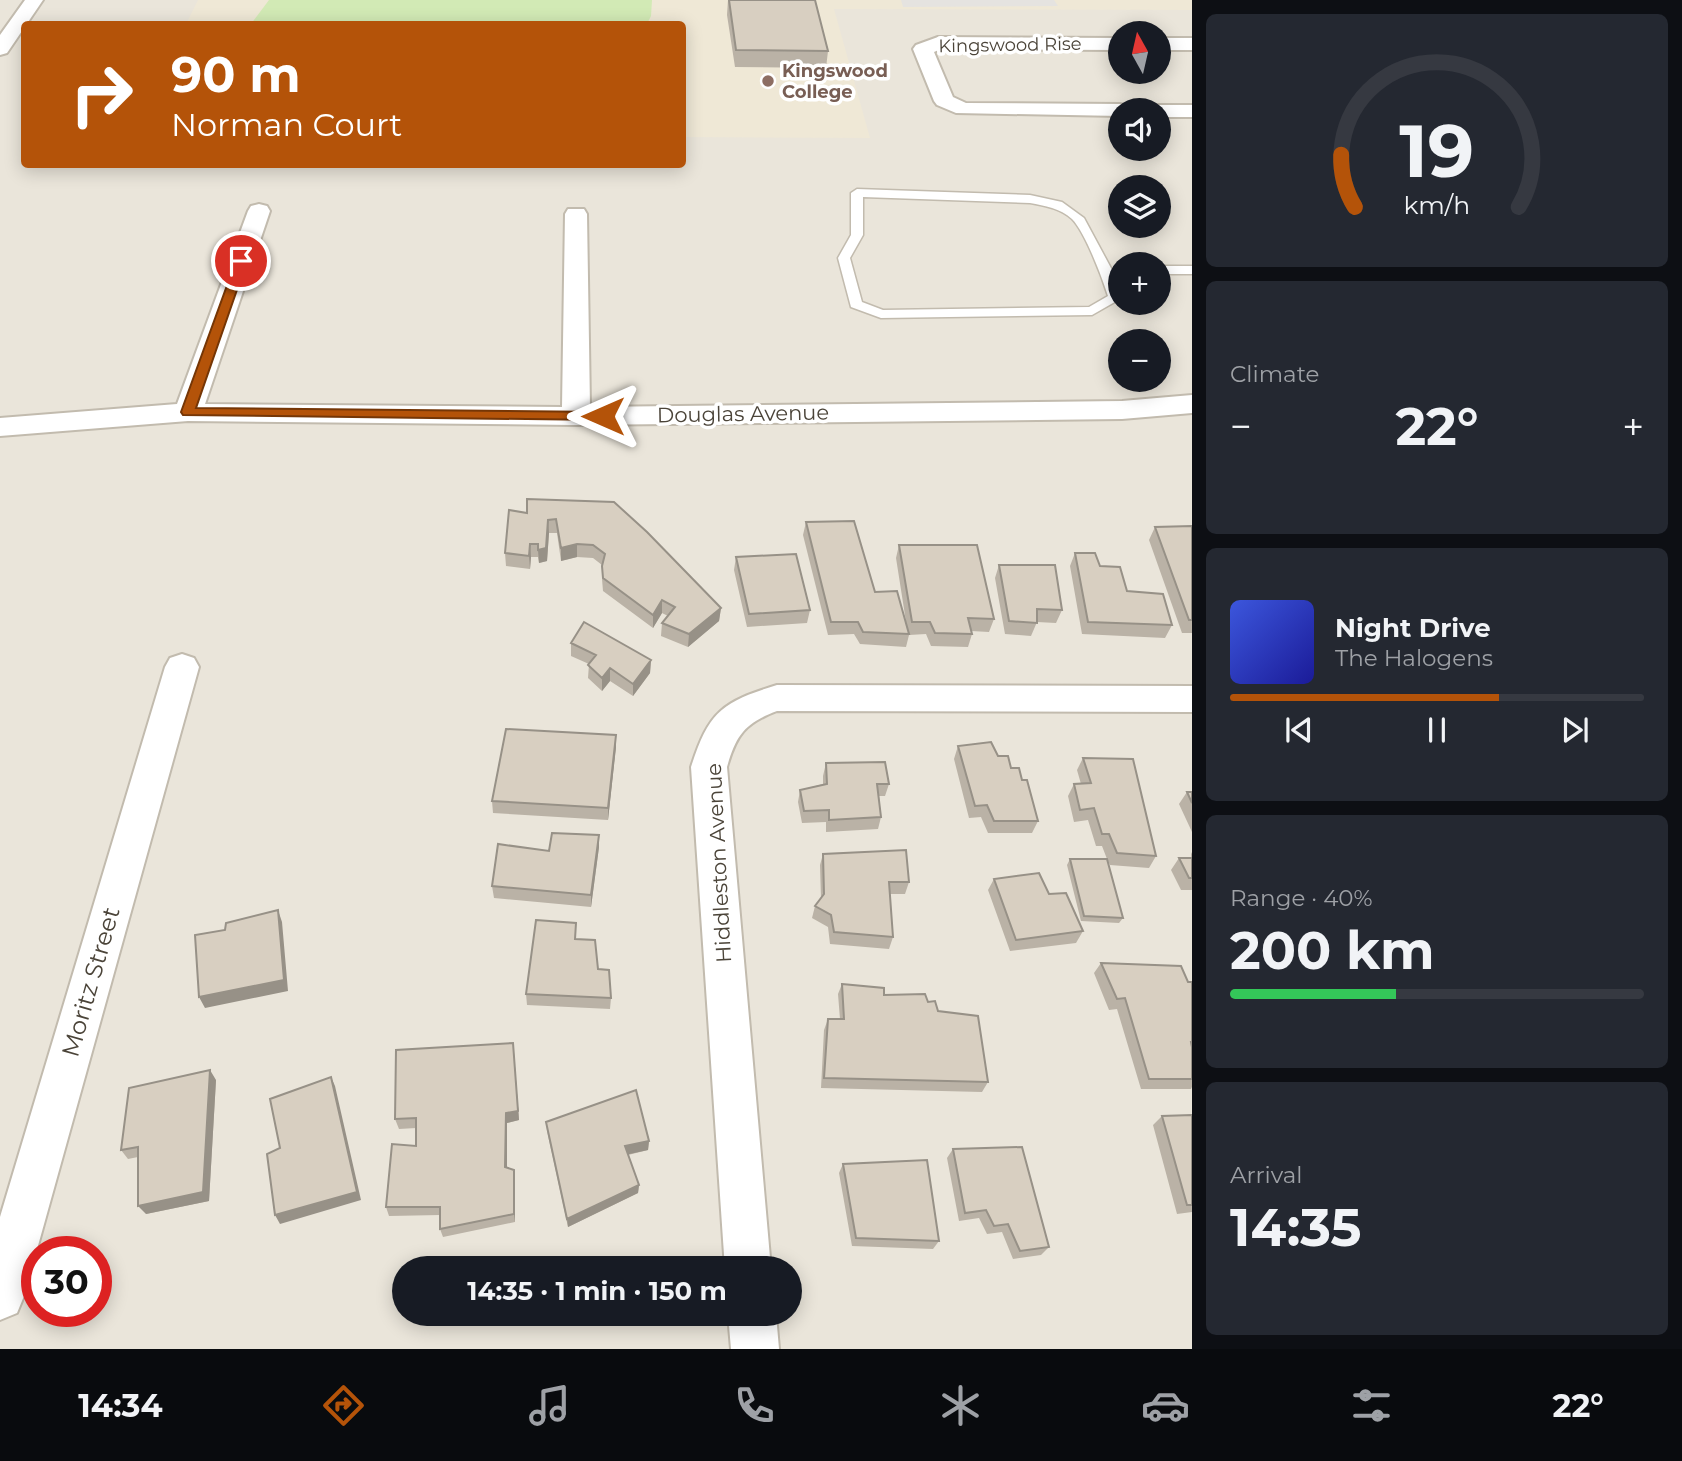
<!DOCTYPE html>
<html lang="en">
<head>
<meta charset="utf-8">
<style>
  :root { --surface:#171b24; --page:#242831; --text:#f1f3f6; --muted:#9ea1a6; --line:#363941; --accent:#b45309 }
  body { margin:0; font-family:Montserrat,sans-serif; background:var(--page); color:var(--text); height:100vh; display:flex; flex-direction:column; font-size:26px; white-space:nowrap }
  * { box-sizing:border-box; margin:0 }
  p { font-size:23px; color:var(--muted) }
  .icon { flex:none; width:38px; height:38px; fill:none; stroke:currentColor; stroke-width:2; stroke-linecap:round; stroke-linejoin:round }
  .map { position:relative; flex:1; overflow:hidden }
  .drawer { display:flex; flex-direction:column; gap:14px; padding:14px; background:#0d0f14; width:490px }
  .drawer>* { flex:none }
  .top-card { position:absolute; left:21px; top:21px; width:665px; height:147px; border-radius:7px; box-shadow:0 4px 18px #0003; background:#b45309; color:#fff; overflow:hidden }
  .needle { width:46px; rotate:352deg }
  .tools { position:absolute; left:1108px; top:21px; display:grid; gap:14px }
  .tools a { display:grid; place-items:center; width:63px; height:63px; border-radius:50%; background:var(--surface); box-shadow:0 4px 18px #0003; font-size:35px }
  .speed { position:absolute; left:21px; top:1236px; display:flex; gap:14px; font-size:35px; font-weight:700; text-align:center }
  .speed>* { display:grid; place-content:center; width:91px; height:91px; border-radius:50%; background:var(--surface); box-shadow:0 4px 18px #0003; line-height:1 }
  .speed .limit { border:10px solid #d22; background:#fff; color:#111 }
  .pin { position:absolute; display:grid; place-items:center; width:60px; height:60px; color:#fff; margin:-30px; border:4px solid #fff; border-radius:50%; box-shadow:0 2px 7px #0007 }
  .me { position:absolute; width:77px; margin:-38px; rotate:270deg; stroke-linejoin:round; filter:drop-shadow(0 0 5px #0008) }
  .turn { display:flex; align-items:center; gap:24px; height:147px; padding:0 35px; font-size:32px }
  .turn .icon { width:91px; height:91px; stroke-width:2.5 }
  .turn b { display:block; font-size:49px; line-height:60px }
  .big { font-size:52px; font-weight:700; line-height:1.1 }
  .drawer .widget { flex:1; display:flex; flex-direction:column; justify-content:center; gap:10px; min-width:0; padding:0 24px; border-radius:10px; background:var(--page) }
  .drawer .dial { align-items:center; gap:0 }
  .dial svg { height:182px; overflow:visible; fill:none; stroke:var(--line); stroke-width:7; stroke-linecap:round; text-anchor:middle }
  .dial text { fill:var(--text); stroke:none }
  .song { display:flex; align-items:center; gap:21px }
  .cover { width:84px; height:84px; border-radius:10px; background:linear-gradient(135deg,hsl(230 70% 55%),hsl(240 70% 35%)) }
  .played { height:7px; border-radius:4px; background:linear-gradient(90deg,var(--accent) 65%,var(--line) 65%) }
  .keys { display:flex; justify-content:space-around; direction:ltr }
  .heat { display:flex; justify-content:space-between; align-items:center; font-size:38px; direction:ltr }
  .charge { height:10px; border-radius:5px; background:linear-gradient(90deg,#34c759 40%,var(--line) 0) }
  .trip { position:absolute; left:392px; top:1256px; width:410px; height:70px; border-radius:35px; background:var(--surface); box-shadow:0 4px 18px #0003; font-weight:700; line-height:70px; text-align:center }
  .tabs { display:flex; height:112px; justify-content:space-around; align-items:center; background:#090b0e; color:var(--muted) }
  .tabs .icon { width:49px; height:49px }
  .tabs .selected { color:var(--accent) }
  .tabs b { font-size:32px; color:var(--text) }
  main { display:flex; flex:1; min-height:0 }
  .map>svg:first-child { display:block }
</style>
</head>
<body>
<main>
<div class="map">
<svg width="1192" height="1349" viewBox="0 0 1192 1349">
  <rect width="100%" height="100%" fill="#f6f3ec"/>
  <path fill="#eae5da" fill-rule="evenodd" d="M0,0H1192V1349H0ZM24,24H682V164H24ZM1120,33H1158V72H1120ZM1120,110H1158V149H1120ZM1120,187H1158V226H1120ZM1120,264H1158V303H1120ZM1120,341H1158V380H1120ZM37,1251H96V1311H37ZM404,1269H789V1314H404Z"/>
  <path fill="#efe8d6" d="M198,0H1192V10L834,9L870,138L683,137L682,24H186Z"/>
  <path fill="#d2eab5" d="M269,0H652L651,16L647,24H251Z"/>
  <path fill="#e5e3e0" d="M901,0H1054L1058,6L903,7Z"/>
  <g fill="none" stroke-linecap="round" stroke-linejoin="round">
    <g stroke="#c2bbae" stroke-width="3">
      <path id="service" d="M857,189L1030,195L1062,202L1084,218L1112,270L1120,299L1092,315L881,318L851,307L838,258L851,235V193ZM863,197L1030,203C1045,206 1060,208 1072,219C1085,232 1102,277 1108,296L1089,307L883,310L862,302L850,258L863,235Z
        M1158,266H1192V274H1158Z"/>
    </g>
    <g stroke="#c2bbae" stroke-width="4">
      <path id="minor" d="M25,0H43L7,53L0,55V35Z
        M938,37L1120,38V50L941,49L934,52L953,97L966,103L1120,104L1127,106L1130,110H1120V116L956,113L937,105L934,101L913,49L916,45Z
        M1158,38H1192V50H1158Z
        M1158,105H1192V117H1158V110H1148Z
        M259,204L267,206L270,211L205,404L562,407L565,214L568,209H584L587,214L590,407L1122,401L1192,395V413L1122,419L576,425L188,421L0,436V418L177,404L248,211L251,206Z
        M182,654L194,658L199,667L24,1296L17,1313L0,1320V1217L165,667L170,658Z
        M777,685L1192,686V712L777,711C745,723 736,735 727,767L771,1269H725L691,767C709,711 722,702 777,685Z
        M728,1314H776L779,1349H731Z"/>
    </g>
    <use href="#service" fill="#fff" fill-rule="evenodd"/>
    <use href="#minor" fill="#fff" fill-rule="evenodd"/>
  </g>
  <path fill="#bab2a6" d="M728,0L828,51L826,68L735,67L727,15Z
    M527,499L721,608L719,621L688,647L661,636L662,623L668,616L662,613L653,628L603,591L602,579V565L593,558L577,557L561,561L557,533H549L547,561L539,563L538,557H531L530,569L506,566L505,553L527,513Z
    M806,522L875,592L907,628L896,558L899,545L994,619L989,632L971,631L972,634L968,647L931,646L926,634L909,635L906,647L860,644L854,634L828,635L803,535Z
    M1192,526V633H1182L1149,540L1155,527Z
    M1075,553L1100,566L1127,591L1172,625L1165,638L1082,634L1070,566Z
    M736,557L810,610L807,623L747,627L734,570Z
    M999,565L1062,610L1056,623L1037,622L1031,636L1005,634L995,578Z
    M571,643L651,660L650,673L633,696L610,681L602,691L588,678L589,664L571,656Z
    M958,746L998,756L1022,780L1038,821L1032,833H988L981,817L969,818L954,759Z
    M616,747L608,820L493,813L492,801Z
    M1083,758L1156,856L1149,868L1110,865L1108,861L1123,918L1119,923L1081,921L1067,865L1070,859H1107L1102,846H1096L1088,820L1074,822L1068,796L1074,784H1081L1077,770Z
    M826,763L889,784L885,796H879L881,817L878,829L826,832V822L802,823L798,802L800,790L823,784V776Z
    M1187,792H1192V832L1179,804Z
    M599,835V847L591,907L494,898L492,886L549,851Z
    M1192,852V890H1181L1171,870L1179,858H1191V854Z
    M823,854L909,882L905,894H890L893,937L889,949L830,944L828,927L812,918L815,906L821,899L820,865Z
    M994,879L1049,894L1083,931L1076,943L1010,951L988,890Z
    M576,939L611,998L610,1009L527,1005L526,994Z
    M1101,963L1188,982H1192V1087L1191,1089H1141L1117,1009L1109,1010L1094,973Z
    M842,984L884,995L928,1002L938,1011L988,1082L982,1092L821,1088L824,1030L828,1019H840L838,994Z
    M514,1053L519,1120L507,1123V1167L515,1179V1222L443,1237L440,1229V1215L389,1216L386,1207L416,1146V1128L399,1129L395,1119Z
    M216,1080L209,1201L146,1214L138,1157L128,1159L121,1150Z
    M1192,1115V1212L1177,1214L1153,1125L1162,1116Z
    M546,1122L649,1141L648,1150L628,1155L639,1185L638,1193L568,1227L547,1131Z
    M953,1149L1049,1247L1041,1255L1013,1259L1002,1232L987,1234L979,1218L959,1221L947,1158Z
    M843,1164L939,1241L933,1249L852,1246L839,1173Z"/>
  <path fill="#979187" d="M548,520L549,533L547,561L539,563L538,550Z
    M530,544L531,557L530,569L529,556Z
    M577,544V557L561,561V548Z
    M662,600V613L653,628V615Z
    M721,608L719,621L688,647L689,634Z
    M651,660L650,673L633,696V684Z
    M610,668V681L602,691V678Z
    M616,735V747L608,820V808Z
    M599,835V847L591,907V895Z
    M278,910L282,922L288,991L205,1008L199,997Z
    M514,1053L519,1120L507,1123V1176L505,1167L506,1113Z
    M210,1070L216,1080L209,1201L146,1214L138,1206Z
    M331,1077L335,1086L361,1200L280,1224L275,1215Z
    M649,1141L648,1150L625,1155V1146Z
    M514,1170L515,1179V1222L514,1214Z
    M639,1185L638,1193L568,1227L567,1219Z"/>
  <path fill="#d8cfc1" stroke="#979187" stroke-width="2" d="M729,0H815L828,51L736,50Z
    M527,499L614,502L647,532L721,608L689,634L662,623L675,607L662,600L653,615L603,578L602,566L605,554L593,545L577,544L561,548L556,519L548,520L546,548L538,550V544H530L529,556L505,553L509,510L527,513Z
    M854,521L875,592L897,591L909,634L863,632L858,622H831L806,522Z
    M1192,526V620H1189L1155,527Z
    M899,545H977L994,619L968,618L972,634L935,633L930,622H912Z
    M1075,553H1095L1100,566L1120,567L1127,591L1163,594L1172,625L1088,622Z
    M796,554L810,610L749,614L736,557Z
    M999,565H1055L1062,610L1037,609V623L1009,621Z
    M584,622L651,660L633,684L610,668L602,678L588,665L596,655L571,643Z
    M506,729L616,735L608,808L492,801Z
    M991,742L998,756H1008L1011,768H1019L1022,780H1027L1038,821H994L987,805L975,806L958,746Z
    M1083,758L1133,759L1156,856L1117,853L1109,834H1102L1094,808L1080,810L1074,784L1091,783Z
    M885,762L889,784H877L881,817L829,820V810L804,811L800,790L827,784L826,763Z
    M1187,792H1192V803Z
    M552,833L599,835L591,895L492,886L498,844L549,851Z
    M906,850L909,882H889L893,937L834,932L831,915L815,906L824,894L823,854Z
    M1179,858H1192V878H1189Z
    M1070,859H1107L1123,918L1084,916Z
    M1039,873L1049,894L1066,893L1083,931L1016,940L994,879Z
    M278,910L284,980L199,997L195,935L225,930L226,923Z
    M536,920L576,923L575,939L595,940L598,969L609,970L611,998L526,994Z
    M1101,963L1181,966L1188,982H1192V1042H1191L1192,1047V1079H1149L1125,998L1117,999Z
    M842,984L884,988V995L925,994L928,1002L935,1001L938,1011L978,1016L988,1082L824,1078L828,1019H844Z
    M513,1043L518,1111L506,1113L505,1167L514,1170V1214L440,1229V1207H386L392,1144L416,1146V1118L395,1119L396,1050Z
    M210,1070L203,1192L138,1206V1147L121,1150L129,1088Z
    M331,1077L357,1192L275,1215L267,1154L280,1148L270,1099Z
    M636,1090L649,1141L625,1146L639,1185L567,1219L546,1122Z
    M1192,1115V1205H1187L1162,1116Z
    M1022,1147L1049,1247L1020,1251L1008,1224L994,1226L986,1210L965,1213L953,1149Z
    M927,1160L939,1241L856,1238L843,1164Z"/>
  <path fill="#b45309" stroke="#753606" stroke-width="2" d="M237,258L247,261L196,408L603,412L610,416L603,420L183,415L181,412Z"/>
  <circle fill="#8d6e63" stroke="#fff" stroke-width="2.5" cx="768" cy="81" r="7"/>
  <g text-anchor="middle" stroke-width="7" stroke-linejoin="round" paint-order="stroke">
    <g font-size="18" fill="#4b4439" stroke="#fff">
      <text transform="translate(1010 45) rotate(-1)" y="6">Kingswood Rise</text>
    </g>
    <g font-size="18" font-weight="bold" fill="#785e54" stroke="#fff" text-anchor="start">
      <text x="782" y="77">Kingswood<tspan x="782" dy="21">College</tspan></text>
    </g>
    <g font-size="21" fill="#4b4439" stroke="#fff">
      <text transform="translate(743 414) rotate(-1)" y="7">Douglas Avenue</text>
      <text transform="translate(719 863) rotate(-93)" y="7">Hiddleston Avenue</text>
    </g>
    <g font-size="24" fill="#4b4439" stroke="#fff">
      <text transform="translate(91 982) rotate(-74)" y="8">Moritz Street</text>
    </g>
  </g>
</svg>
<div class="tools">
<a><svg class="needle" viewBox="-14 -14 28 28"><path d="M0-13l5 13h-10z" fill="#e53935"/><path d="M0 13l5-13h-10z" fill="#9ea1a6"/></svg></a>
<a><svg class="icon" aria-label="sound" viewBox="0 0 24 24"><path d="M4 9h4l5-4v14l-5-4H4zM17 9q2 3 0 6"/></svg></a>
<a><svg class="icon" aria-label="layers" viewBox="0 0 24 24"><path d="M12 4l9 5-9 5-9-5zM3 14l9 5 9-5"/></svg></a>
<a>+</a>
<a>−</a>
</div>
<div class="speed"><div class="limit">30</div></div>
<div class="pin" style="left:241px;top:261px;background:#d93025"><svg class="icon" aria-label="arrive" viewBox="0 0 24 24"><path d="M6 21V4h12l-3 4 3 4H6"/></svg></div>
<svg class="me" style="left:603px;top:416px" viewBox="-20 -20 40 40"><path d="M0-17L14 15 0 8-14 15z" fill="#b45309" stroke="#fff" stroke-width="4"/></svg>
<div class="trip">14:35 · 1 min · 150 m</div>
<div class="top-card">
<div class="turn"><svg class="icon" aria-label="right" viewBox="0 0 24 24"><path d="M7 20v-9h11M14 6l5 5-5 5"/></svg><div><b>90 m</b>Norman Court</div></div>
</div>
</div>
<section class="drawer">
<div class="widget dial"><svg viewBox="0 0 100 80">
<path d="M14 69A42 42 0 1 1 86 69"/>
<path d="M14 69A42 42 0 0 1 8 46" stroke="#b45309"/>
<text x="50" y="56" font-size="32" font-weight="700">19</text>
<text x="50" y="72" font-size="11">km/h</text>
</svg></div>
<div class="widget"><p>Climate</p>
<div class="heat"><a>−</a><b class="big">22°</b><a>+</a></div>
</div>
<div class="widget">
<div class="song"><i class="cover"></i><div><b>Night Drive</b><p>The Halogens</p></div></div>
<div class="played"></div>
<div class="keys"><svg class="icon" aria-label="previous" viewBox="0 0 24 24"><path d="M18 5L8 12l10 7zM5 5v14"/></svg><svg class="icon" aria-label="pause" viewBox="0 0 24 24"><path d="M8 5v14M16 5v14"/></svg><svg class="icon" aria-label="next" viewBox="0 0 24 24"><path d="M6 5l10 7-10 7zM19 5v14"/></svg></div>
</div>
<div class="widget"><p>Range · 40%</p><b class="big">200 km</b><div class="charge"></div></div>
<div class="widget"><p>Arrival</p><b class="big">14:35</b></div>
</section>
</main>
<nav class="tabs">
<b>14:34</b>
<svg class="icon selected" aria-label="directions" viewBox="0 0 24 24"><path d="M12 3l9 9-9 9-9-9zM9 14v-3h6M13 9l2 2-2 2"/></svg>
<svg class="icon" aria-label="music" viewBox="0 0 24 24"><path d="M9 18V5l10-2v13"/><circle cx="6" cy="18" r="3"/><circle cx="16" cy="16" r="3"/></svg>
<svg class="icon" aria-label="phone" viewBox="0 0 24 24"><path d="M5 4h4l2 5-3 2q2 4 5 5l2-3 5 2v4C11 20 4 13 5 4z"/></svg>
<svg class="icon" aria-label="climate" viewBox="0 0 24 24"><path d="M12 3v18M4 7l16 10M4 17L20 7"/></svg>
<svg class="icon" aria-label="car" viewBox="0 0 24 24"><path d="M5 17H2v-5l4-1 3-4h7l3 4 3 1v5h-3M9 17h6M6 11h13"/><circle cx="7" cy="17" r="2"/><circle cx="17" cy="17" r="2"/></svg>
<svg class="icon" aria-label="filters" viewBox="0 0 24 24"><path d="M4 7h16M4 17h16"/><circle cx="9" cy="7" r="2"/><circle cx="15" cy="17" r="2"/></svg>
<b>22°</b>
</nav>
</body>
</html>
